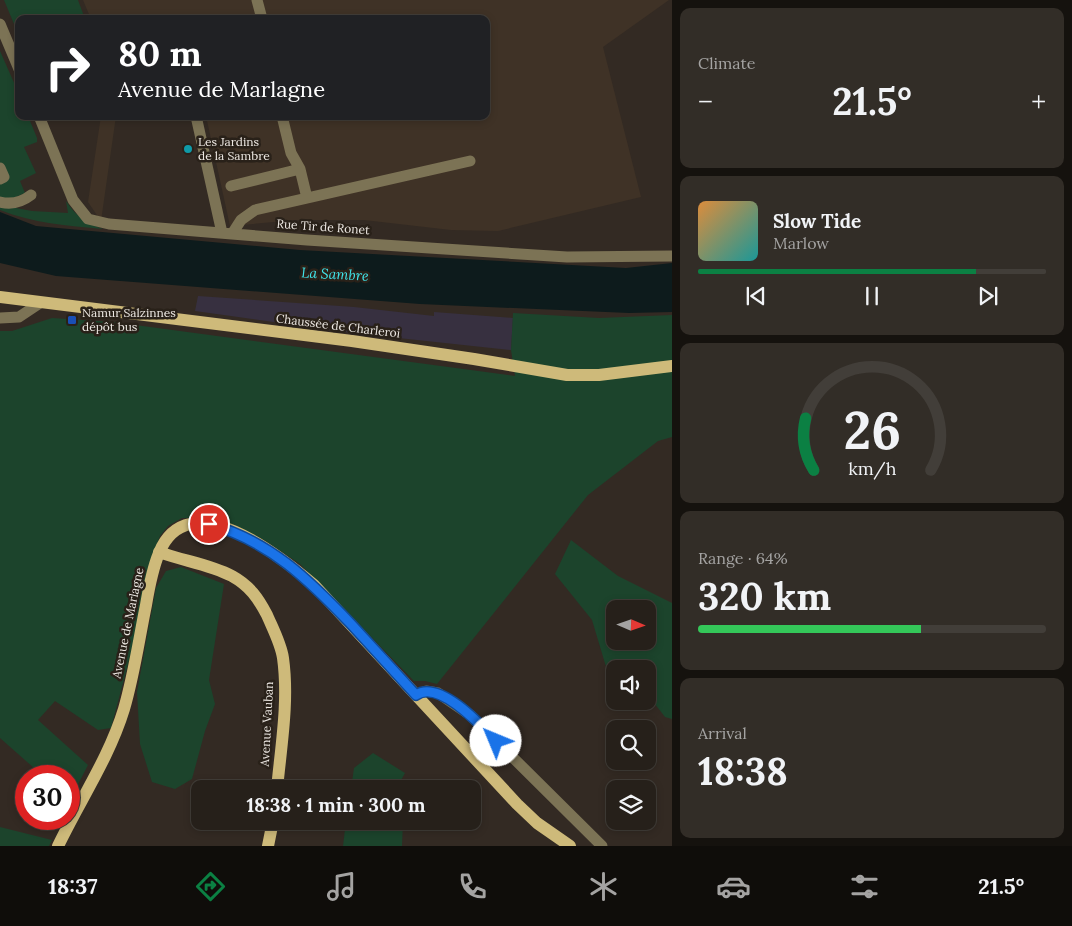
<!DOCTYPE html>
<html lang="en">
<head>
<meta charset="utf-8">
<style>
  :root { --surface:#26201a; --page:#322d27; --text:#f1f3f6; --muted:#a4a3a2; --line:#423e39; --accent:#0b8043 }
  body { margin:0; font-family:Lora,serif; background:var(--page); color:var(--text); height:100vh; display:flex; flex-direction:column; font-size:19px; white-space:nowrap }
  * { box-sizing:border-box; margin:0 }
  p { font-size:16px; color:var(--muted) }
  .icon { flex:none; width:28px; height:28px; fill:none; stroke:currentColor; stroke-width:2; stroke-linecap:round; stroke-linejoin:round }
  .map { position:relative; flex:1; overflow:hidden }
  .side { display:flex; flex-direction:column; gap:8px; padding:8px; background:#15120e; width:400px }
  .side>* { flex:none }
  .banner { position:absolute; left:15px; top:15px; width:475px; height:105px; border-radius:10px; box-shadow:0 2px 8px #0003,0 0 0 1px var(--line); background:#202124; color:#fff; overflow:hidden }
  .needle { width:32px; rotate:92deg }
  .buttons { position:absolute; left:606px; top:600px; display:grid; gap:10px }
  .buttons a { display:grid; place-items:center; width:50px; height:50px; border-radius:10px; background:var(--surface); box-shadow:0 2px 8px #0003,0 0 0 1px var(--line); font-size:25px }
  .speed { position:absolute; left:15px; top:765px; display:flex; gap:10px; font-size:25px; font-weight:700; text-align:center }
  .speed>* { display:grid; place-content:center; width:65px; height:65px; border-radius:50%; background:var(--surface); box-shadow:0 2px 8px #0003,0 0 0 1px var(--line); line-height:1 }
  .speed .limit { border:8px solid #d22; background:#fff; color:#111 }
  .pin { position:absolute; display:grid; place-items:center; width:42px; height:42px; color:#fff; margin:-21px; border:2px solid #fff; border-radius:50%; box-shadow:0 1px 5px #0007 }
  .me { position:absolute; width:55px; margin:-28px; rotate:315deg; stroke-linejoin:round; filter:drop-shadow(0 0 4px #0008) }
  .turn { display:flex; align-items:center; gap:18px; height:105px; padding:0 20px; font-size:22px }
  .turn .icon { width:65px; height:65px; stroke-width:2.5 }
  .turn b { display:block; font-size:35px; line-height:42px }
  .big { font-size:38px; font-weight:700; line-height:1.1 }
  .side .tile { flex:1; display:flex; flex-direction:column; justify-content:center; gap:8px; min-width:0; padding:0 18px; border-radius:10px; background:var(--page) }
  .side .dial { align-items:center; gap:0 }
  .dial svg { height:130px; overflow:visible; fill:none; stroke:var(--line); stroke-width:7; stroke-linecap:round; text-anchor:middle }
  .dial text { fill:var(--text); stroke:none }
  .song { display:flex; align-items:center; gap:15px }
  .cover { width:60px; height:60px; border-radius:8px; background:linear-gradient(135deg,hsl(30 70% 55%),hsl(180 70% 35%)) }
  .played { height:5px; border-radius:2px; background:linear-gradient(90deg,var(--accent) 80%,var(--line) 80%) }
  .keys { display:flex; justify-content:space-around; direction:ltr }
  .heat { display:flex; justify-content:space-between; align-items:center; font-size:28px; direction:ltr }
  .charge { height:8px; border-radius:4px; background:linear-gradient(90deg,#34c759 64%,var(--line) 0) }
  .trip { position:absolute; left:191px; top:780px; width:290px; height:50px; border-radius:10px; background:var(--surface); box-shadow:0 2px 8px #0003,0 0 0 1px var(--line); font-weight:700; line-height:50px; text-align:center }
  .menu { display:flex; height:80px; justify-content:space-around; align-items:center; background:#0f0d0a; color:var(--muted) }
  .menu .icon { width:35px; height:35px }
  .menu .active { color:var(--accent) }
  .menu b { font-size:22px; color:var(--text) }
  main { display:flex; flex:1; min-height:0 }
  .map>svg:first-child { display:block }
</style>
</head>
<body>
<main>
<div class="map">
<svg width="672" height="846" viewBox="0 0 672 846">
  <rect width="100%" height="100%" fill="#332a23"/>
  <path fill="#373040" d="M198,296L354,307L434,316V312L513,318L511,350L352,333L195,311Z"/>
  <path fill="#3f3226" d="M83,0H669L603,47L641,197L498,231L451,230L364,220H296L230,226L206,116H486V19H91Z
    M101,116H116L101,221L88,202Z"/>
  <path fill="#1c442c" fill-rule="evenodd" d="M4,0H78L85,19H19V36Z
    M0,51L19,94V116H28L37,138V142L24,147L36,173L20,181L25,193L7,201L0,197Z
    M66,201C77,217 85,222 103,229C67,226 33,223 0,210V205L32,211L68,213Z
    M513,313L599,318L672,315V437L658,441L588,495L437,684L425,681H414L300,564L264,540L235,525L203,518H182L168,526L160,536L148,569L131,653L111,728L98,730L55,701L38,720L88,765L70,800L69,776H43L0,738V331H12L52,318L113,322L515,376L511,350Z
    M571,540L618,576L672,603V719L665,717L648,695V669H615V680H613L607,670L592,620L555,574ZM615,609H648V641H615Z
    M181,567L224,584L209,680L215,704L205,731L192,779L175,789L152,782L140,744L137,692L156,588L166,571Z
    M373,753L405,773L399,784V789H351L354,768Z
    M346,821H403L402,846H343Z
    M0,827L52,840L49,846H0Z"/>
  <path fill="#0d1b1c" d="M0,212L36,226L300,250L626,268L672,263V312L629,313L420,304L56,276L0,263Z"/>
  <g fill="none" stroke-linecap="round" stroke-linejoin="round">
    <path stroke="#7c7355" stroke-width="11" d="M257,0L262,19
      M0,24L19,69
      M39,116L73,200L88,219L109,224L307,240L567,257L672,256
      M196,116L222,233
      M282,116L291,153L300,169L307,198
      M0,168L4,177L0,179
      M231,186L300,169
      M0,202C12,205 22,202 31,195
      M232,234L241,220L255,210L470,161
      M0,318L19,317L40,303
      M416,695L426,691L438,693L470,715L602,846"/>
    <path stroke="#ceba7a" stroke-width="12" d="M0,297L352,341L474,359L567,375H599L672,366
      M159,552C183,561 209,564 232,576C250,586 258,598 267,615C273,629 281,644 283,658C289,701 281,746 277,789
      M58,846C80,800 109,758 124,709C134,675 139,639 146,605C149,587 152,570 159,553C188,482 280,556 314,585L517,804L537,823L570,846
      M268,846L273,821"/>
  </g>
  <g fill="none" stroke-linecap="round" stroke-linejoin="round">
    <g stroke="#114b97" stroke-width="12">
      <path id="route" d="M209,524C270,541 309,580 351,624C373,648 394,671 416,695C439,679 481,725 496,741"/>
    </g>
    <use href="#route" stroke="#1a73e8" stroke-width="9"/>
  </g>
  <circle fill="#0f9aa8" stroke="#292119" stroke-width="2" cx="188" cy="149" r="5"/>
  <rect fill="#1a4fb4" stroke="#292119" stroke-width="2" x="67" y="315" width="10" height="10" rx="2.5"/>
  <g text-anchor="middle" stroke-width="5" stroke-linejoin="round" paint-order="stroke">
    <g font-size="12" fill="#ede8e3" stroke="#292119" text-anchor="start">
      <text x="198" y="146">Les Jardins<tspan x="198" dy="14">de la Sambre</tspan></text>
      <text x="82" y="317">Namur Salzinnes<tspan x="82" dy="14">dépôt bus</tspan></text>
    </g>
    <g font-size="12" fill="#ede8e3" stroke="#292119">
      <text transform="translate(323 227) rotate(4)" y="4">Rue Tir de Ronet</text>
      <text transform="translate(338 326) rotate(7)" y="4">Chaussée de Charleroi</text>
      <text transform="translate(128 623) rotate(-78)" y="4">Avenue de Marlagne</text>
      <text transform="translate(267 724) rotate(-87)" y="4">Avenue Vauban</text>
    </g>
    <g font-size="14" font-style="italic" fill="#40e5eb" stroke="#292119">
      <text transform="translate(335 274) rotate(3)" y="5">La Sambre</text>
    </g>
  </g>
</svg>
<div class="buttons">
<a><svg class="needle" viewBox="-14 -14 28 28"><path d="M0-13l5 13h-10z" fill="#e53935"/><path d="M0 13l5-13h-10z" fill="#a4a3a2"/></svg></a>
<a><svg class="icon" aria-label="sound" viewBox="0 0 24 24"><path d="M4 9h4l5-4v14l-5-4H4zM17 9q2 3 0 6"/></svg></a>
<a><svg class="icon" aria-label="search" viewBox="0 0 24 24"><circle cx="10" cy="10" r="6"/><path d="M15 15l6 6"/></svg></a>
<a><svg class="icon" aria-label="layers" viewBox="0 0 24 24"><path d="M12 4l9 5-9 5-9-5zM3 14l9 5 9-5"/></svg></a>
</div>
<div class="speed"><div class="limit">30</div></div>
<div class="pin" style="left:209px;top:524px;background:#d93025"><svg class="icon" aria-label="arrive" viewBox="0 0 24 24"><path d="M6 21V4h12l-3 4 3 4H6"/></svg></div>
<svg class="me" style="left:496px;top:741px" viewBox="-20 -20 40 40"><circle r="19" fill="#fff"/><path d="M0-13L10 11 0 6-10 11z" fill="#1a73e8"/></svg>
<div class="trip">18:38 · 1 min · 300 m</div>
<div class="banner">
<div class="turn"><svg class="icon" aria-label="right" viewBox="0 0 24 24"><path d="M7 20v-9h11M14 6l5 5-5 5"/></svg><div><b>80 m</b>Avenue de Marlagne</div></div>
</div>
</div>
<section class="side">
<div class="tile"><p>Climate</p>
<div class="heat"><a>−</a><b class="big">21.5°</b><a>+</a></div>
</div>
<div class="tile">
<div class="song"><i class="cover"></i><div><b>Slow Tide</b><p>Marlow</p></div></div>
<div class="played"></div>
<div class="keys"><svg class="icon" aria-label="previous" viewBox="0 0 24 24"><path d="M18 5L8 12l10 7zM5 5v14"/></svg><svg class="icon" aria-label="pause" viewBox="0 0 24 24"><path d="M8 5v14M16 5v14"/></svg><svg class="icon" aria-label="next" viewBox="0 0 24 24"><path d="M6 5l10 7-10 7zM19 5v14"/></svg></div>
</div>
<div class="tile dial"><svg viewBox="0 0 100 80">
<path d="M14 69A42 42 0 1 1 86 69"/>
<path d="M14 69A42 42 0 0 1 9 37" stroke="#0b8043"/>
<text x="50" y="56" font-size="32" font-weight="700">26</text>
<text x="50" y="72" font-size="11">km/h</text>
</svg></div>
<div class="tile"><p>Range · 64%</p><b class="big">320 km</b><div class="charge"></div></div>
<div class="tile"><p>Arrival</p><b class="big">18:38</b></div>
</section>
</main>
<nav class="menu">
<b>18:37</b>
<svg class="icon active" aria-label="directions" viewBox="0 0 24 24"><path d="M12 3l9 9-9 9-9-9zM9 14v-3h6M13 9l2 2-2 2"/></svg>
<svg class="icon" aria-label="music" viewBox="0 0 24 24"><path d="M9 18V5l10-2v13"/><circle cx="6" cy="18" r="3"/><circle cx="16" cy="16" r="3"/></svg>
<svg class="icon" aria-label="phone" viewBox="0 0 24 24"><path d="M5 4h4l2 5-3 2q2 4 5 5l2-3 5 2v4C11 20 4 13 5 4z"/></svg>
<svg class="icon" aria-label="climate" viewBox="0 0 24 24"><path d="M12 3v18M4 7l16 10M4 17L20 7"/></svg>
<svg class="icon" aria-label="car" viewBox="0 0 24 24"><path d="M5 17H2v-5l4-1 3-4h7l3 4 3 1v5h-3M9 17h6M6 11h13"/><circle cx="7" cy="17" r="2"/><circle cx="17" cy="17" r="2"/></svg>
<svg class="icon" aria-label="filters" viewBox="0 0 24 24"><path d="M4 7h16M4 17h16"/><circle cx="9" cy="7" r="2"/><circle cx="15" cy="17" r="2"/></svg>
<b>21.5°</b>
</nav>
</body>
</html>
